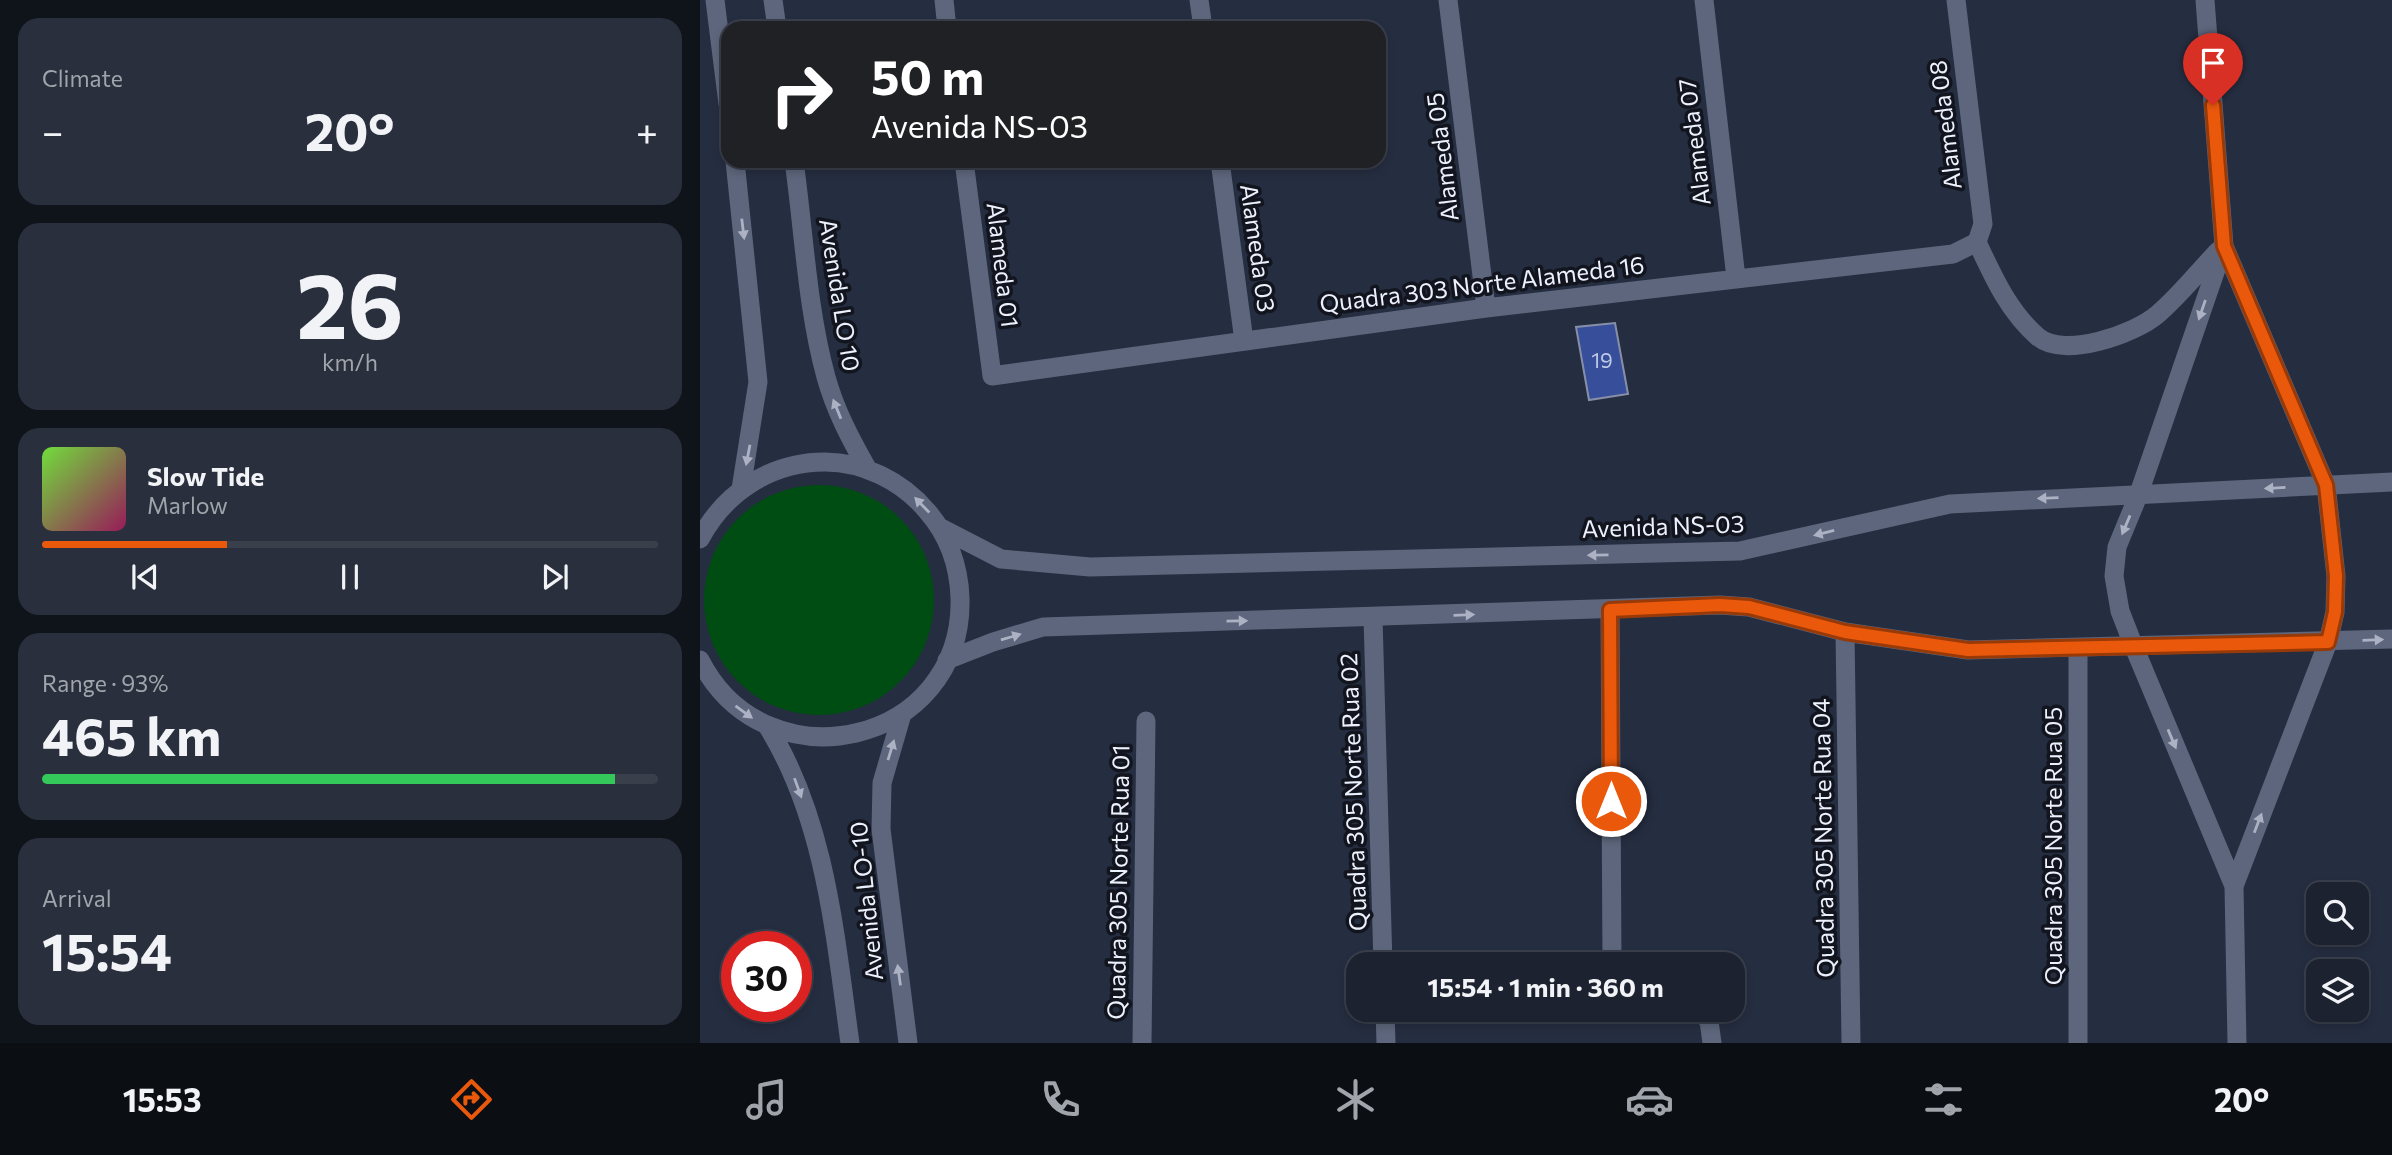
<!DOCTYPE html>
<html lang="en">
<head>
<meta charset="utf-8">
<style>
  :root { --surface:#1c2230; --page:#292f3c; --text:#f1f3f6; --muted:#a0a4ab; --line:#3a3f4c; --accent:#ea580c }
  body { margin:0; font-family:Commissioner,sans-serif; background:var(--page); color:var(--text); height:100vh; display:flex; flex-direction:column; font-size:26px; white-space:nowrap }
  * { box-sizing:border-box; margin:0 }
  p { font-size:23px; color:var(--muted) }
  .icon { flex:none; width:38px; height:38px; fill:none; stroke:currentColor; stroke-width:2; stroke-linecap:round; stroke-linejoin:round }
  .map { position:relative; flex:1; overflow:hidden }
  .panel { display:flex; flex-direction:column; gap:18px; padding:18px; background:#0f131a; width:700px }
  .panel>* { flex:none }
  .banner { position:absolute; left:21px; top:21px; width:665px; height:147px; border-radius:21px; box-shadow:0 4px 10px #0003,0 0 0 2px var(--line); background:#202124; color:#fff; overflow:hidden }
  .controls { position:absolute; left:1606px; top:882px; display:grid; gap:14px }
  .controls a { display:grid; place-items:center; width:63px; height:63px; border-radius:14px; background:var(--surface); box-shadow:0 4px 10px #0003,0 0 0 2px var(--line); font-size:35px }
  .speed { position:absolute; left:21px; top:931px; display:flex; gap:14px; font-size:35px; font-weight:700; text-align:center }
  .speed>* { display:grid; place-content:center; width:91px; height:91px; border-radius:50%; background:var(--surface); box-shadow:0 4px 10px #0003,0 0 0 2px var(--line); line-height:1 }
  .speed .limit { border:10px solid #d22; background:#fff; color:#111 }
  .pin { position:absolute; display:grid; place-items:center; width:60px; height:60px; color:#fff; margin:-72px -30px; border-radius:50% 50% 50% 0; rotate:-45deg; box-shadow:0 0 7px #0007 }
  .pin .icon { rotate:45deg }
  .me { position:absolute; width:77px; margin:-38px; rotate:0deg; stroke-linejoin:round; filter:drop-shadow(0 0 5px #0008) }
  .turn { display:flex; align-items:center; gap:24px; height:147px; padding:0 35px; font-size:32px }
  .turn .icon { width:91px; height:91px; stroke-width:2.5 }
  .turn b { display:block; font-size:49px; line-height:60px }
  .big { font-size:52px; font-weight:700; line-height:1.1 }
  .panel .tile { flex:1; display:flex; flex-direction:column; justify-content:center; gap:10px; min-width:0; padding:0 24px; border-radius:21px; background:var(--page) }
  .panel .dial { align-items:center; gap:0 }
  .dial b { font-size:91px; line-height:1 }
  .song { display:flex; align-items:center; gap:21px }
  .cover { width:84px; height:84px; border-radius:10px; background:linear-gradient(135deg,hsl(100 70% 55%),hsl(330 70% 35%)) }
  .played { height:7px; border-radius:4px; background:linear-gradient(90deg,var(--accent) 30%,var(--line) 30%) }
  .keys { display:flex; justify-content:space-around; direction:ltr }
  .heat { display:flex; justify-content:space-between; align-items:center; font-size:38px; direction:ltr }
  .charge { height:10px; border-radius:5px; background:linear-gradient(90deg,#34c759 93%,var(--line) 0) }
  .trip { position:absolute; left:646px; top:952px; width:399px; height:70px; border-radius:21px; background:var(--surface); box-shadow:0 4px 10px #0003,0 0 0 2px var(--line); font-weight:700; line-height:70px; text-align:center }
  .menu { display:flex; height:112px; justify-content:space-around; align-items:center; background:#0b0e13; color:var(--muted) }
  .menu .icon { width:49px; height:49px }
  .menu .active { color:var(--accent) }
  .menu b { font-size:32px; color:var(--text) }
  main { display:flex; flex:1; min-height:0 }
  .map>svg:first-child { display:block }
</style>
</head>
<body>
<main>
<section class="panel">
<div class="tile"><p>Climate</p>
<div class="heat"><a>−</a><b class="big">20°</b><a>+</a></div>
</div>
<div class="tile dial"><b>26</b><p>km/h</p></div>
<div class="tile">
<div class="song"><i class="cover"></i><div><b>Slow Tide</b><p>Marlow</p></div></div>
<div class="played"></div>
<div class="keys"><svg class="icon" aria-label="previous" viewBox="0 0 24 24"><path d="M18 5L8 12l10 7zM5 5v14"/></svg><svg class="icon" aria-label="pause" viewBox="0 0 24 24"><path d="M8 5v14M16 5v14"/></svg><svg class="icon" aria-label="next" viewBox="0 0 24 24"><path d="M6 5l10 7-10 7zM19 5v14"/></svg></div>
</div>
<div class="tile"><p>Range · 93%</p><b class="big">465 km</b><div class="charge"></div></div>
<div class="tile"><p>Arrival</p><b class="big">15:54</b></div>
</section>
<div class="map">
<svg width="1692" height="1043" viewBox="0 0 1692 1043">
  <rect width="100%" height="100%" fill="#252d40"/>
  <path fill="#004d14" d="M4 600a115 115 0 1 1 230 0a115 115 0 1 1-230 0Z"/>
  <path fill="#374f9b" stroke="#868fa7" stroke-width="2" d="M915,323L928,394L889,400L876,327Z"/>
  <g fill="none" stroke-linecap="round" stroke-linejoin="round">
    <path stroke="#5d667c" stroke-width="19" d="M244,0L247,28
      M499,0L503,28
      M748,0L786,308
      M1004,0L1036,278
      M1505,0L1524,246L1626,485L1636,576L1635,612L1628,642L1534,886
      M264,161L292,376L786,308L1253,254L1277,242L1283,224L1256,0
      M520,161L544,341
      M1277,242C1293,276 1308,311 1338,337C1364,359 1435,334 1458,314C1480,295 1498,272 1518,251
      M1524,246L1438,496L1417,547L1414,576L1420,611L1434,647L1534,886L1537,1043
      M910,610L912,964
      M673,618L683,964
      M1145,632L1151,1043
      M685,1010L686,1043
      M999,1010L1009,1021L1012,1043
      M442,1043L446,721
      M1378,1043V649"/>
    <path stroke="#5d667c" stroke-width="19" d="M15,0L28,104
      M73,0L77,28
      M35,161L58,382L41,489
      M94,161C104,232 107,308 126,377C135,410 151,440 168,470
      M239,527L301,559L390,567L1040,551L1250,504L1692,482
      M0,539C25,492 71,462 125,462C163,462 202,481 227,511C248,535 259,566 260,598C264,745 66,790 0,660
      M247,660L293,642L343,627L1020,605L1049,607L1145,632L1268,650L1692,639
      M202,714L182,783L181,829L208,1043
      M68,727C126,821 135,936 150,1043"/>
  </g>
  <defs><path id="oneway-solid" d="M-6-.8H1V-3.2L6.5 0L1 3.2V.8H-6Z" transform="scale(1.75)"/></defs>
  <g fill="#acb2c4">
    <use href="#oneway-solid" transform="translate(43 229) rotate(83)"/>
    <use href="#oneway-solid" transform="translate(1502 310) rotate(109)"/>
    <use href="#oneway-solid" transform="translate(137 409) rotate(-112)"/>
    <use href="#oneway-solid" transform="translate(48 455) rotate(101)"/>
    <use href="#oneway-solid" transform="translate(1575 488) rotate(177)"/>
    <use href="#oneway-solid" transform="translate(1348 498) rotate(178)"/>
    <use href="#oneway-solid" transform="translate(222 505) rotate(-134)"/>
    <use href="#oneway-solid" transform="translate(1426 525) rotate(113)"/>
    <use href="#oneway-solid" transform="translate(1124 533) rotate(166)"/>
    <use href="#oneway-solid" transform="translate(898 555) rotate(179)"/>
    <use href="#oneway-solid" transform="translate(764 615) rotate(-2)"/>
    <use href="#oneway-solid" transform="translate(537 621) rotate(-1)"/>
    <use href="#oneway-solid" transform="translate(311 637) rotate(-16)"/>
    <use href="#oneway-solid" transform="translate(1673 640) rotate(-2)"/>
    <use href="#oneway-solid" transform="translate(44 712) rotate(36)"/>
    <use href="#oneway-solid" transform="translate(1472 739) rotate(67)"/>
    <use href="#oneway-solid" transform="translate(191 750) rotate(-73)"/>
    <use href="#oneway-solid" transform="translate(98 788) rotate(70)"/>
    <use href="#oneway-solid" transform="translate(1558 823) rotate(-69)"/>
    <use href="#oneway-solid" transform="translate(199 975) rotate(-98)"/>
  </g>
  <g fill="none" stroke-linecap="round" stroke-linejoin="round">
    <g stroke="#983908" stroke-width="18">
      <path id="route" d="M911,801L910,610L1020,605L1049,607L1145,632L1268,650L1628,642L1635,612L1636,576L1626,485L1524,246L1513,105"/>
    </g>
    <use href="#route" stroke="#ea580c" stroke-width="12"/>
  </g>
  <g text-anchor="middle" stroke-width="7" stroke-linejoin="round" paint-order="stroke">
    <g font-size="21" fill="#bfc8e5">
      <text x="902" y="368">19</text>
    </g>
    <g font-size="24" fill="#ecf1fe" stroke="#12151e">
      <text transform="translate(1246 125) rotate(-97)" y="8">Alameda 08</text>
      <text transform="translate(995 142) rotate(-97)" y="8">Alameda 07</text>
      <text transform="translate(743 157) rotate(-97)" y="8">Alameda 05</text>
      <text transform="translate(557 248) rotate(82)" y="8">Alameda 03</text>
      <text transform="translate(302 265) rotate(83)" y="8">Alameda 01</text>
      <text transform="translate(782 285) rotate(-7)" y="8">Quadra 303 Norte Alameda 16</text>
      <text transform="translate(139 295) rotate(81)" y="8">Avenida LO 10</text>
      <text transform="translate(963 527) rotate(-2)" y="8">Avenida NS-03</text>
      <text transform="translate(654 792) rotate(-92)" y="8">Quadra 305 Norte Rua 02</text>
      <text transform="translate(1124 838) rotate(-91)" y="8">Quadra 305 Norte Rua 04</text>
      <text transform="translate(1354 846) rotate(-90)" y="8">Quadra 305 Norte Rua 05</text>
      <text transform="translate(419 882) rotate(-89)" y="8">Quadra 305 Norte Rua 01</text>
      <text transform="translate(167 901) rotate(-96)" y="8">Avenida LO-10</text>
    </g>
  </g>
</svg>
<div class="controls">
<a><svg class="icon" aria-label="search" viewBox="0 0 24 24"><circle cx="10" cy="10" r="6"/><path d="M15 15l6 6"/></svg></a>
<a><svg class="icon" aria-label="layers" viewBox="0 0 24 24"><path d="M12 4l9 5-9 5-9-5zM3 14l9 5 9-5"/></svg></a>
</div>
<div class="speed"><div class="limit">30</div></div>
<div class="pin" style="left:1513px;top:105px;background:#d93025"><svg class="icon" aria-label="arrive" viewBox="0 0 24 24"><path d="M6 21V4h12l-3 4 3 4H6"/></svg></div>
<svg class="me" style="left:911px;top:801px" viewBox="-20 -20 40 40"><circle r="17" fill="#ea580c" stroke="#fff" stroke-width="3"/><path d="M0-11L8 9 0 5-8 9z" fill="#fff"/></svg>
<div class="trip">15:54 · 1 min · 360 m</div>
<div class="banner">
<div class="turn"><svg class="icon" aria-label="right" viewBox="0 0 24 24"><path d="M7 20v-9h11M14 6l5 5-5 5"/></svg><div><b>50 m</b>Avenida NS-03</div></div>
</div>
</div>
</main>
<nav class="menu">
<b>15:53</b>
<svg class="icon active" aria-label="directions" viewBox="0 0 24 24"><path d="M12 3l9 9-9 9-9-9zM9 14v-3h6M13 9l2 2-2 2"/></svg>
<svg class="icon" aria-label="music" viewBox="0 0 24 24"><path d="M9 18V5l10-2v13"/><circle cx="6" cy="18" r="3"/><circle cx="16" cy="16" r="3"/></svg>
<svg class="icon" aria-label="phone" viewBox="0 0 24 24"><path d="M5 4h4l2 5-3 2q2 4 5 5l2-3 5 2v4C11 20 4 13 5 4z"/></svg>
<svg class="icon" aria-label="climate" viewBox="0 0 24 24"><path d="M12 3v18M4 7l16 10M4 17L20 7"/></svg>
<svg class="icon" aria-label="car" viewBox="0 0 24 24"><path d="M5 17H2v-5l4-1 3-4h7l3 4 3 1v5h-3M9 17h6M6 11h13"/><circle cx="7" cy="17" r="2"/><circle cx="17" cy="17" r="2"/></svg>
<svg class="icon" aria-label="filters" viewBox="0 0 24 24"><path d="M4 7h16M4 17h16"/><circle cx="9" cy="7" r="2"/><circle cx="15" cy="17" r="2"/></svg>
<b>20°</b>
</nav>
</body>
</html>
